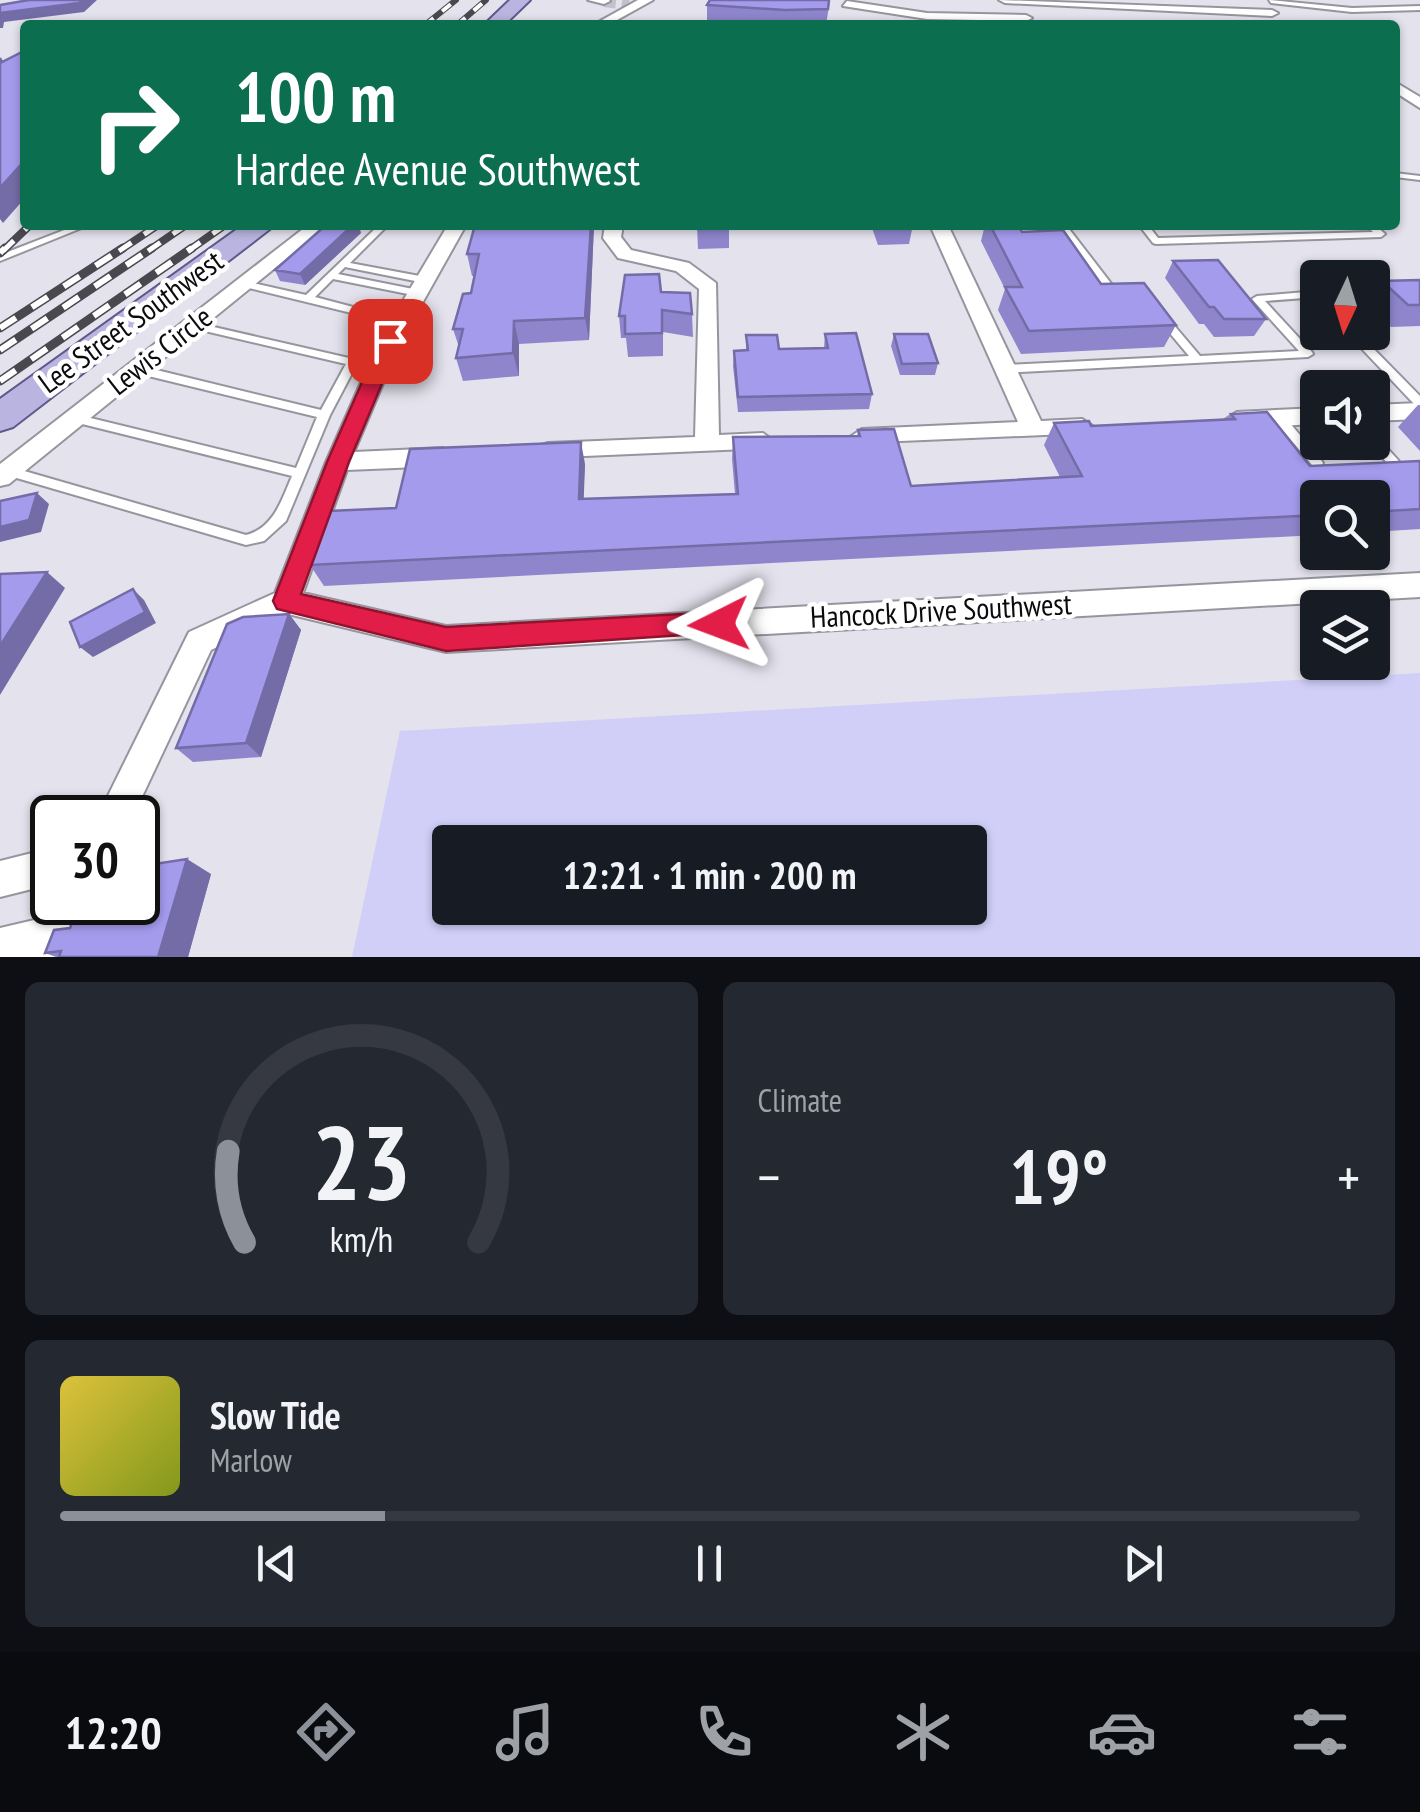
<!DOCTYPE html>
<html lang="en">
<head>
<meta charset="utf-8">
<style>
  :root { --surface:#171b24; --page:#242831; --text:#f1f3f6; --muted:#9ea1a6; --line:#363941; --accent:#8c9099 }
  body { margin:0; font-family:"PT Sans Narrow",sans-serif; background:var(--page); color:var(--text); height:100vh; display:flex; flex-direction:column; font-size:38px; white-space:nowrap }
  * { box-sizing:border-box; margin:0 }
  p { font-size:32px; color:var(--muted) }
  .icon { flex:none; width:55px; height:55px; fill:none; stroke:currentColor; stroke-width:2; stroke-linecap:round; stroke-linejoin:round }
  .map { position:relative; height:957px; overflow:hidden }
  .side { display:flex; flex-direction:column; gap:25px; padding:25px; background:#0d0f14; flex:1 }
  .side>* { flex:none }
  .guide { position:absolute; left:20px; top:20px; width:1380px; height:210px; border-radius:10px; box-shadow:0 2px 8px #0004; background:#0b6e4f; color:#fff; overflow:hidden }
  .needle { width:65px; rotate:184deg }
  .fabs { position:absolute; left:1300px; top:260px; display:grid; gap:20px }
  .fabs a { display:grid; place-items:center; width:90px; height:90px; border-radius:10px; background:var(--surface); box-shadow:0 2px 8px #0004; font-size:50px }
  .speed { position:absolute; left:30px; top:795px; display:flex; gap:20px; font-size:50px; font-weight:700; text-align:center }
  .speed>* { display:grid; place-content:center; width:130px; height:130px; border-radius:50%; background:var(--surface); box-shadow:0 2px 8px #0004; line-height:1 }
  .speed .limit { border:5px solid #111; border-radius:15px; background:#fff; color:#111 }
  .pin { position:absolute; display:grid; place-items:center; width:85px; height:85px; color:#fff; margin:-42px; border-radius:20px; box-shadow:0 5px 15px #0006 }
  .me { position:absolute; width:110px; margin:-55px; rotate:267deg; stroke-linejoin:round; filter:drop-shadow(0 0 8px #0008) }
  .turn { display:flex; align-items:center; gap:35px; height:210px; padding:0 50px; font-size:45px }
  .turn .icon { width:130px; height:130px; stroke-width:2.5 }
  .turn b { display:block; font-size:70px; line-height:85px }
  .big { font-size:75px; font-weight:600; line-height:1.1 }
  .side .widget { flex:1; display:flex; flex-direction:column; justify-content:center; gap:15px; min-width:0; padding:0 35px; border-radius:15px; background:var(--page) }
  .side .dial { align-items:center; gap:0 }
  .dial svg { height:260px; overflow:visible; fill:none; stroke:var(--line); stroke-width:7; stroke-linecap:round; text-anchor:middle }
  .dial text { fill:var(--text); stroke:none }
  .song { display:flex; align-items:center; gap:30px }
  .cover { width:120px; height:120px; border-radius:15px; background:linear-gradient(135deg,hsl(50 70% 55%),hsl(70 70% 35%)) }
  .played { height:10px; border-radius:5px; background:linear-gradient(90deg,var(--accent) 25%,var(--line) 25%) }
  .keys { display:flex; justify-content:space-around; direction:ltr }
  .heat { display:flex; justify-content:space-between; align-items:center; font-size:55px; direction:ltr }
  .side .tiles { flex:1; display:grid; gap:25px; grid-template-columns:1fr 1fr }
  .widget:last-child { grid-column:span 2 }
  .trip { position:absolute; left:432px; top:825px; width:555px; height:100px; border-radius:10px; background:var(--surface); box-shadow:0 2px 8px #0004; font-weight:600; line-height:100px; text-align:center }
  .dock { display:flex; height:160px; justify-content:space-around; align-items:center; background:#090b0e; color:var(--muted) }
  .dock .icon { width:70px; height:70px }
  .dock .active { color:var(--accent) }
  .dock b { font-size:45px; color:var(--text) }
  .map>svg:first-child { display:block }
</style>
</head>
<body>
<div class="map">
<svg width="1420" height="957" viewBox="0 0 1420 957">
  <rect width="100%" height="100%" fill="#e3e2ed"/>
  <path fill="#d1cef8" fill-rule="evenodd" d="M1420,673V957H352L400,731ZM450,842H970V908H450Z"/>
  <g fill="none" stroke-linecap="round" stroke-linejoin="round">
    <path stroke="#c3c2cc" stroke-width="12" stroke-dasharray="12 6" stroke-linecap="butt" d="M604,1L629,4"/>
    <g stroke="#95959e" stroke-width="4">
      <path id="lane" d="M1269,0L1352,8L1420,6V10L1352,12L1271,3Z
        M607,19L627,24L628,25L605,22Z
        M1395,173L1420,176V180L1395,177Z
        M77,225H89L0,261V255Z
        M379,225H388L350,263L425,277L430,280L425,283L345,267L338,274L418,290L423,293L418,296L333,279L315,297L376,313L380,320L330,415L286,521L264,541L246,545L3,474L1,471L3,468L7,466L246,535C274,528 282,499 292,476L74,422L68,418L74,414L296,468L317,417L136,373L131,369L136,365L321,410L346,364L192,328L187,325L192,322L349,358L370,320L368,317L241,286L239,284L244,281L306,295Z
        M1057,225H1066L1113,286L1121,289V293L1107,290Z
        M1139,225H1148L1158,238L1373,232L1366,225H1375L1385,234L1381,237L1156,244L1153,243Z
        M1318,291V297L1265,301L1312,352L1313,354L1308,357L1004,373L999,369L1004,365L1189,356L1158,319L1163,316L1167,317L1200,356L1299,351L1252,299L1257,296Z
        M1346,332H1357L1420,396V407L1416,406Z
        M1279,414L1283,415L1321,460L1323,463L1321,466H1313L1275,421L1273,418L1275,415Z
        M1372,435L1376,436L1398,460L1400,463L1398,466H1390L1368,442H1372Z"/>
    </g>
    <g stroke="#95959e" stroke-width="4">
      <path id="street" d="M588,0H609L610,1L604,4Z
        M638,0H653L608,25H593Z
        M999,0L1272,10L1278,13L1272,16L1005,3Z
        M847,1L927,13L1026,15L1032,18L1026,21L927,19L843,6Z
        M1395,82L1420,97V108L1395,92Z
        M308,225H328L9,484L0,486V464Z
        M448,225H466L401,341L354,452L443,448L455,457L443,466L347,470L303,593L446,626L1420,573V597L446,652L288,614L211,650L132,818H97L189,632L275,593L326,462L379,341Z
        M605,225H623L621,237L631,250L689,263L716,283L719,435L763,433L775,442L771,448L539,458L536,452L539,446L548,443L695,437L699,289L676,271L618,258L603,238Z
        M930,225H948L1041,421L1082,419L1094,427L1090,433L854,443L850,437L862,429L1018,422Z
        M1420,403V419L1372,421V405Z
        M1318,408V424L1237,428L1225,420L1237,412Z
        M52,848V884L0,897V861Z
        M54,902H91L69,957H0V928L47,917Z"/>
    </g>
    <g stroke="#5e5989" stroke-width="4">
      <path id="primary" d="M510,0H530L504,25H484Z
        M243,225H275L13,427L0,431V399Z"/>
    </g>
    <use href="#lane" fill="#fff" fill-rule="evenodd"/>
    <use href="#street" fill="#fff" fill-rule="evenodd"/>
    <use href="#primary" fill="#b9b5e0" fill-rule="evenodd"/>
    <g stroke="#49484e" stroke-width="6">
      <path id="rail-far2" d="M425,25L456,0
        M457,25L486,0"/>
    </g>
    <g stroke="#49484e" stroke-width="8">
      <path id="rail-far1" d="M3,251L30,225
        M119,251L158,225
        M148,251L186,225
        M188,251L225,225"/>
    </g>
    <g stroke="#49484e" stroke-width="9">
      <path id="rail" d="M0,253L5,248
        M0,328L123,248
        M0,350L152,248
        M0,381L192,248"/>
    </g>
    <use href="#rail-far2" stroke="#fff" stroke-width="4" stroke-dasharray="11" stroke-linecap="butt"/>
    <use href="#rail-far1" stroke="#fff" stroke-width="5" stroke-dasharray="15" stroke-linecap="butt"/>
    <use href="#rail" stroke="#fff" stroke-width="6" stroke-dasharray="19" stroke-linecap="butt"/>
  </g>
  <path fill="#8e85cc" d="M830,0L826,25H750L707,22V5Z
    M475,225H594L589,340L519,344V376L463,381L456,358L459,347L453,329L471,293L474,276H472L467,254Z
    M697,225H729V248L698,249Z
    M871,225H913L909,244L878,245Z
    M985,225H1018L1022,232L1101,284L1176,325L1164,347L1021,354L998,310L1005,289L981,241Z
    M361,233L305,285L280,281L275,270Z
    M1173,261L1266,319L1254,336L1214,337L1204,324H1199L1165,278Z
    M1420,280V326L1391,327L1372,309V294L1382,281Z
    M661,292L692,314L693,337L663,332V356L628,357L626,338H621L619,316Z
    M825,334L872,394L869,409L738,412L733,366L734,351L746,350V335L779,349L824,348Z
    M894,334L938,363L935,375H900L891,346Z
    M1418,405H1420V451L1398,427Z
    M1231,414L1310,466L1420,461V529L1372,532V498H1318V535L324,586L310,565L396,508L585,464L583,499L735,494L732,459L733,437L857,436L858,430L911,486L1060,477L1044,445L1054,423L1091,426L1227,419Z
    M289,614L301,630L261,757L193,762L176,748Z
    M211,874L188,957H56L45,953L70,928Z"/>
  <path fill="#746ca6" d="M83,0H97L84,12L4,22L3,28H0V13Z
    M25,160V198L3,223L0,219V188Z
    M353,225H359L361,233L305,285L300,274Z
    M591,225H594L589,340L585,318Z
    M514,321L519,344V376L513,353Z
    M581,442L585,464L583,520L579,499Z
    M37,493L49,504L41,532L0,542V527Z
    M47,572L65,588L0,695V646Z
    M133,589L144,600L156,623L93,657L80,647Z
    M289,614L301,630L261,757L246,743Z
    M187,859L211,874L188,957H158Z"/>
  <path fill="#a59bed" stroke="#746ca6" stroke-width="2.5" d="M29,0H83L79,3L0,13V5Z
    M710,0H829L828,9L785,10L707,5Z
    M24,51L25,160L0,188V58L2,62Z
    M326,225H353L300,274L275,270Z
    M475,225H591L585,318L514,321L513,353L456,358L463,329H453L463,294L471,293L479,254H467Z
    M697,225H729V228L698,229Z
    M990,225H1018L1022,232L1063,230L1101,284L1144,283L1176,325L1029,331L1005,287H1022Z
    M1218,260L1266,319H1224L1214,307H1209L1173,261Z
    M659,274L661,292L690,293L692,314L662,310V333L625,334V316H619L625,275Z
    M1420,280V305H1408L1382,281Z
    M856,333L872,394L738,397L734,351L748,350L746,335H777L779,349L828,348L825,334Z
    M894,334H928L938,363L902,364Z
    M1267,412L1310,466L1420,461V509L1372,512V498H1318V515L310,565L329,511L396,508L410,449L581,442L579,499L738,494L733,437L860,436L858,430L894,429L911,486L1082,476L1054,423L1089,421L1091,426L1235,419L1231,414Z
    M37,493L29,520L0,527V501Z
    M47,572L0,646V574Z
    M133,589L145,612L80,647L70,622Z
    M289,614L246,743L176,748L227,624L243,617Z
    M187,859L158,957H59L61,951L45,953L54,930L70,928L78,906L101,902H138V877L141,866Z"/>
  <path fill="#e11d48" stroke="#92132f" stroke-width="2.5" d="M390,335L400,341L349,462L301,594L446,627L719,612L728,616L732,624L728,632L446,651L277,609L273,601L327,462L380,341Z"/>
  <g text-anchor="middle" stroke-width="9" stroke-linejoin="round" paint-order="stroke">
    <g font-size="30" fill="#0b0b0e" stroke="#fff">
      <text transform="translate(131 322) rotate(-36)" y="10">Lee Street Southwest</text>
      <text transform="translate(160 351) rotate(-38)" y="10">Lewis Circle</text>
      <text transform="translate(941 611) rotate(-3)" y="10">Hancock Drive Southwest</text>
    </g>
  </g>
</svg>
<div class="fabs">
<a><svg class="needle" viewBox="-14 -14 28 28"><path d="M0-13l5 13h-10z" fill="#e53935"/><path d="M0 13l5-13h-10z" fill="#9ea1a6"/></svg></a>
<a><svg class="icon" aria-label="sound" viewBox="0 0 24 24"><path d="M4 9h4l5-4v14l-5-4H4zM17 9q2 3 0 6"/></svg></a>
<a><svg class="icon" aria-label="search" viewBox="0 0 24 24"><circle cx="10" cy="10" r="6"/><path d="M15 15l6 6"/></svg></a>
<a><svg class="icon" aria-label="layers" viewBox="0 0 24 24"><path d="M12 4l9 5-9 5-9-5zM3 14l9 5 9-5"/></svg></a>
</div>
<div class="speed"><div class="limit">30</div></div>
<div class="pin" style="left:390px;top:341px;background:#d93025"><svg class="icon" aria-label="arrive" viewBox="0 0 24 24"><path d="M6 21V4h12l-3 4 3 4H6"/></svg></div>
<svg class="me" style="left:719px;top:624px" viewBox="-20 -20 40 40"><path d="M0-17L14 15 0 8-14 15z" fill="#e11d48" stroke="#fff" stroke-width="4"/></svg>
<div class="trip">12:21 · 1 min · 200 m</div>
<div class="guide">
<div class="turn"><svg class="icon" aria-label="right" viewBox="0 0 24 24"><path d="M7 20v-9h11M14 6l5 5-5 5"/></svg><div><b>100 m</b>Hardee Avenue Southwest</div></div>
</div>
</div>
<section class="side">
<div class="tiles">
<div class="widget dial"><svg viewBox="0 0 100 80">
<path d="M14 69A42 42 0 1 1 86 69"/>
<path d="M14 69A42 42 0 0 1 9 41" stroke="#8c9099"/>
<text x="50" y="56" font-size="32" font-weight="700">23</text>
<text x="50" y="72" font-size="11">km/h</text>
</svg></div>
<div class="widget"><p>Climate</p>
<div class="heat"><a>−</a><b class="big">19°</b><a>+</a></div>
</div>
<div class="widget">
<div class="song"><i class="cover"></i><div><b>Slow Tide</b><p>Marlow</p></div></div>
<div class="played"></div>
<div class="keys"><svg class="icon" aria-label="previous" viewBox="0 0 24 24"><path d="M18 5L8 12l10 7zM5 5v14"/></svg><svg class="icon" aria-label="pause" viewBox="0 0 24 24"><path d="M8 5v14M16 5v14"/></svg><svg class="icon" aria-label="next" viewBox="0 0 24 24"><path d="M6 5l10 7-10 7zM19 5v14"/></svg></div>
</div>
</div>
</section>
<nav class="dock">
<b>12:20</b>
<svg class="icon active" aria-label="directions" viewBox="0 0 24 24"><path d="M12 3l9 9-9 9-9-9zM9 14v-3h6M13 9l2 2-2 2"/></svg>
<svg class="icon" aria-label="music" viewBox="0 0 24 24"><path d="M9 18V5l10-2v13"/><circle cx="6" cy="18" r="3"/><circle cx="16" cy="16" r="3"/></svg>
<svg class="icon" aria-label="phone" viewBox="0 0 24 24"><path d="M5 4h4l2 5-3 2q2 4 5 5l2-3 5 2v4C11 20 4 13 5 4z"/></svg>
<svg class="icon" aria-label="climate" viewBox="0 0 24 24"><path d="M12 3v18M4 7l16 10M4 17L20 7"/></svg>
<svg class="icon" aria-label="car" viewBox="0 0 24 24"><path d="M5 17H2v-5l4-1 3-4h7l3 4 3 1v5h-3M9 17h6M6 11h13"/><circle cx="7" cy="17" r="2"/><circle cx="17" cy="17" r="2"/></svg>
<svg class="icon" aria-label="filters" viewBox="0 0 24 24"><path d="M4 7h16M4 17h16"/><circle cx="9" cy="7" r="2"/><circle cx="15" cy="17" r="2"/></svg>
</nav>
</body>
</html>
